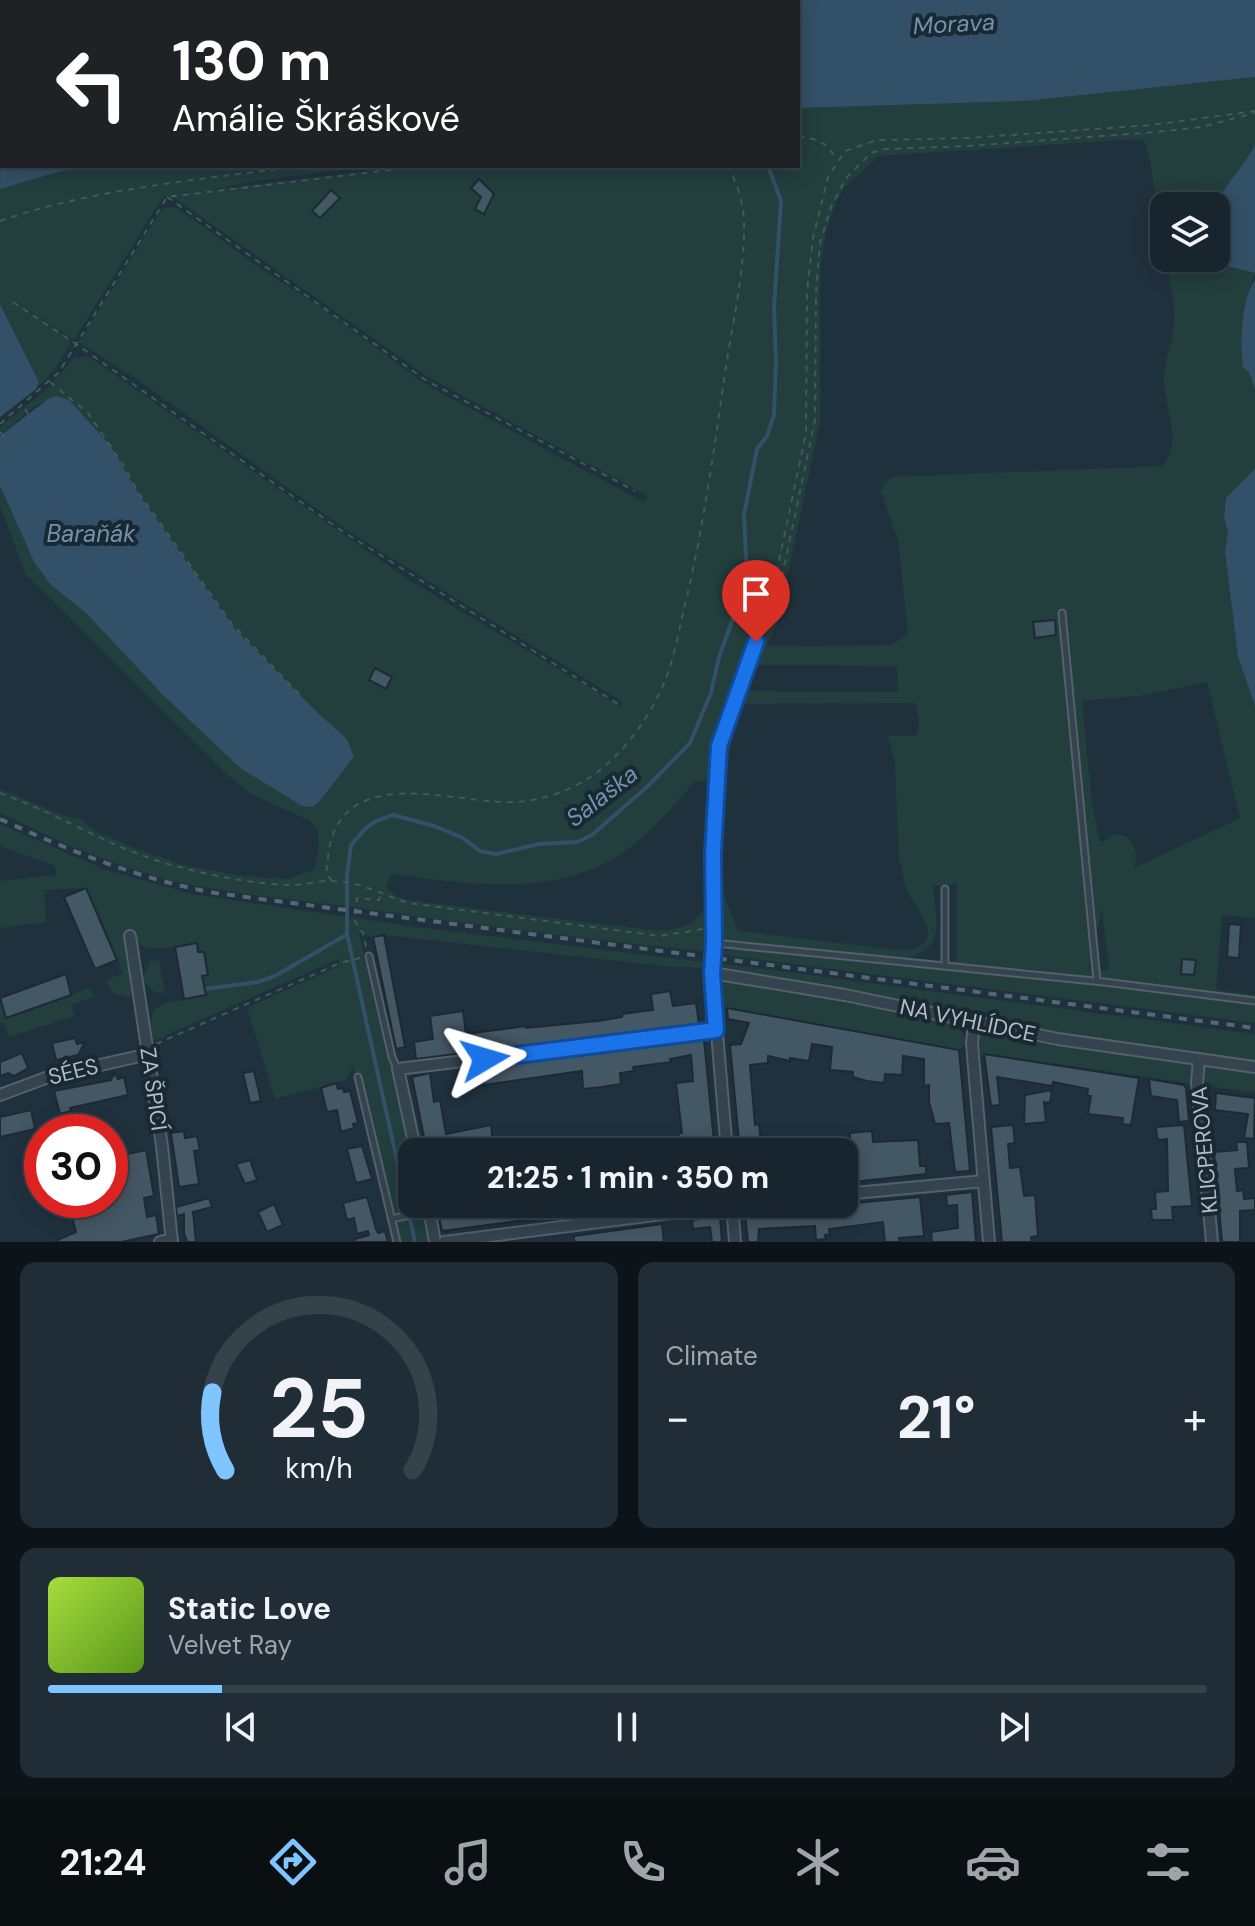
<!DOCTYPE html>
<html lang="en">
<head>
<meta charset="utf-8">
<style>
  :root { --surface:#18252e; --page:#212d36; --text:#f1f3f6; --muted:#9fa5aa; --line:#36424a; --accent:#7fc5ff }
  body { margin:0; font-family:"DM Sans",sans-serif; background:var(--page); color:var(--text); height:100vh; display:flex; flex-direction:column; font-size:30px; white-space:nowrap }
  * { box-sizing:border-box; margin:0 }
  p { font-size:26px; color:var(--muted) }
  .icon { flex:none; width:44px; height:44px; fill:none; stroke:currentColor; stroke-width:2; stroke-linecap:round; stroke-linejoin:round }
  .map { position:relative; height:1242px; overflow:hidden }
  .drawer { display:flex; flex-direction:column; gap:20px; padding:20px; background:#0d1419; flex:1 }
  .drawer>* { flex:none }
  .guide { position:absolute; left:0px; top:0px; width:800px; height:168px; box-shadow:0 4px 20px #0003,0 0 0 2px var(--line); background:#202124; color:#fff; overflow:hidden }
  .tools { position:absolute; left:1150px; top:192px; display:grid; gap:16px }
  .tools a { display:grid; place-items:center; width:80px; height:80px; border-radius:16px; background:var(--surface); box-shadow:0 4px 20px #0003,0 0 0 2px var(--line); font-size:40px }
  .speed { position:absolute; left:24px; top:1114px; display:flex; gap:16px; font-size:40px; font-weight:700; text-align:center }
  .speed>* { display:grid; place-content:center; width:104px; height:104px; border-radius:50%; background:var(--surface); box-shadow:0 4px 20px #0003,0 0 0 2px var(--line); line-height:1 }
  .speed .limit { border:12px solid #d22; background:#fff; color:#111 }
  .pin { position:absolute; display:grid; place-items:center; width:68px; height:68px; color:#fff; margin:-82px -34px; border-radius:50% 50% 50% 0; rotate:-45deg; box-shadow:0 0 8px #0007 }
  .pin .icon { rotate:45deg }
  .me { position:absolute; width:88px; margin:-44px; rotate:83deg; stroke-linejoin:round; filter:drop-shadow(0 0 6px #0008) }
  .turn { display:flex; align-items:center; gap:28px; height:168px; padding:0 40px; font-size:36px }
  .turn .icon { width:104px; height:104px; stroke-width:2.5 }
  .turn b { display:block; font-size:56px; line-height:68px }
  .big { font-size:60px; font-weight:800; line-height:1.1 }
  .drawer .card { flex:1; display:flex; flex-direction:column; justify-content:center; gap:12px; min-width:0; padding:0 28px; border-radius:16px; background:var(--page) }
  .drawer .dial { align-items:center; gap:0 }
  .dial svg { height:208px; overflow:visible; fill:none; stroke:var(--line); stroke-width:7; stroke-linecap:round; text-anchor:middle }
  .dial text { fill:var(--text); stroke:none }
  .song { display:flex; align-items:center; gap:24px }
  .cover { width:96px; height:96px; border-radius:12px; background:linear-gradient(135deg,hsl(80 70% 55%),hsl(90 70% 35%)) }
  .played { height:8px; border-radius:4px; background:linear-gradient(90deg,var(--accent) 15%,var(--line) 15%) }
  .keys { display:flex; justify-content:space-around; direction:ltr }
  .heat { display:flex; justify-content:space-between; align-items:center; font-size:44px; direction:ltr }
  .drawer .tiles { flex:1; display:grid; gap:20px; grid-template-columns:1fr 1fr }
  .card:last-child { grid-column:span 2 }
  .trip { position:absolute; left:398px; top:1138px; width:460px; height:80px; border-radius:16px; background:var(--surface); box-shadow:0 4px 20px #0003,0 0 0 2px var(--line); font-weight:800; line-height:80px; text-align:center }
  .dock { display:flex; height:128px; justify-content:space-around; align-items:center; background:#0a0f12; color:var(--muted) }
  .dock .icon { width:56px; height:56px }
  .dock .selected { color:var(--accent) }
  .dock b { font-size:36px; color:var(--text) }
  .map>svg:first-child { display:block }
</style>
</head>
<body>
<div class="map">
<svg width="1255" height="1242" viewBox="0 0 1255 1242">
  <rect width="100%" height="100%" fill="#20313e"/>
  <path fill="#223e3d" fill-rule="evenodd" d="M230,0H628L217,2Z
    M1255,77V145L1241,169L1222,194L1230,268L1255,273L1244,310V344L1255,389V469L1226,498L1224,517L1228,533L1225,552L1238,657L1255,706V918L1222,915L1216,990L1255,995V1023L723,955L726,950H749L897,964L957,961V884L933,886C936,919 947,950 905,958L719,939L716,931L707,950L701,951C584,940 467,923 351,907C278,897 205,893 135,870C88,855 44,834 0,813V789L62,815L80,819L97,832L137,849L187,866L244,876L288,879L314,870L319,845L318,832L310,821L251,794L229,776L26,575L0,506V486L35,564L51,585L88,615L162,694L240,768L347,739L318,713L235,629L140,496L110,445L69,400C43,391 19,421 0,436V427L48,388L74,358L88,356L409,580L625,709L621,701L345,529L135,378L79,342L160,212L168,207L177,208L264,271L321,307L425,384L645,503L648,496L428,377L173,197L174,195L163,197L74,340L12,300L71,340C53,380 34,391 0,417V189L58,172L94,166H375L254,181L212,190L407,166H798V108L1025,101ZM1139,139L1144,140L1149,155L1164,247V206H1216V258H1166C1170,281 1176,303 1174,326C1172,345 1163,362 1164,382C1165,412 1183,438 1163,466L891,477L880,490L898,539L908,634L892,645L767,646L778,621L820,422V270L826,232L836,202L846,186L878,156ZM758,665L897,666L898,692L749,691L747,694ZM1207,682L1240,818L1134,868C1139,852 1135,836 1116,834L1100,843L1092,802L1082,701L1146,695ZM916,703L919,726L916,736H888L895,763L899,861C904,869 902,877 905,886C913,908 952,940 906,951L738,931L725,897L719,891C722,827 720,764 743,704ZM695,781H712L706,905C695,929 673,931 650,930L408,900L398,897L386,888L391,874C468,884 557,899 625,851C652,833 673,806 695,781ZM1102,908L1109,970H1088Z
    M0,824L103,869L192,894L416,927L704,962L703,968L663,966L385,935L373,937L359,933L387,1056C405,1096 412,1160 412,1204H419L429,1242H400L364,1088L360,1076L355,1077L353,1065L347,1080L275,1099L247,1008L339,966L338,959L153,1041C148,1008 152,1006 184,999L175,947L154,949L139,945L135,934L126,936L134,990L128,998L113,993L105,981L123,973L86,888L44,890L46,922L0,928V881L56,875L55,866L0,846Z
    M159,960L165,993C154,994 148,989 143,979L150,961Z
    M718,963L1255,1034V1093L988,1054L984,1057L976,1050L981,1021L955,1016L967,1042L959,1050L720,1007L722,971Z
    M90,988L94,996L71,1005L75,1016L9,1037L4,1023H0V1001L7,1018Z"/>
  <path fill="#325067" d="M644,0H1255V77L1025,101L798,108V2H577Z
    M2,76V166H94L58,172L0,189Z
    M1255,145V273L1225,266C1216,246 1211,212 1223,192C1233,176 1246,162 1255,145Z
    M1255,280V389L1249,372L1243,367C1240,344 1241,299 1255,280Z
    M0,304L39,382L36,389L0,417Z
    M56,396L69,400L110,445L140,496L235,629L318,713L347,739L354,757L318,803L312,807L302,806L240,768L162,694L87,614L51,585L35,564L0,486V436L48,399Z
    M1255,469V706L1238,657L1225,552L1228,533L1224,517L1226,498Z"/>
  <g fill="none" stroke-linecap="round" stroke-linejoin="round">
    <path stroke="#325067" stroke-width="4" d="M205,989L258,982L275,976L346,935
      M415,1242L347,934V876L351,845L366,828L376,821L393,815L434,826L463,838L480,851L496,854L539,844L577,842L592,835L648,786L690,743L711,693L719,657L747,580L744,515L757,449L767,436L774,415L776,361L774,307L781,201L768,166"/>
  </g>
  <path fill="#445764" stroke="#1c2a34" stroke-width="2" d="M479,179L494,194L484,214L475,209L481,197L471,188Z
    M331,190L340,198L320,218L312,211Z
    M1055,620L1056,635L1035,638L1033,622Z
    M375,668L392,677L386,689L369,680Z
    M86,888L117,960L95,969L64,897Z
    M1229,924L1241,925L1239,958L1227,957Z
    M384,935L405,1047L396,1049L373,937Z
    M197,943L198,952H204L208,975L202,976L206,995L184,999L175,947Z
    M1182,959L1196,960L1194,975L1181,974Z
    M66,974L71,995L6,1018L0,998Z
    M670,991L673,1006L696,1003L699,1024L416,1059L414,1042L433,1039L430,1016L463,1011L466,1034L526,1026V1028L598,1021L622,1017V1014L653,1010L651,994Z
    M727,1008L959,1050L970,1171L955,1172L949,1123L935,1124L929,1102V1085L924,1086V1059L903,1056L902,1075L885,1074L884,1083L867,1081L853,1077V1072L830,1070L832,1047L812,1044L809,1061L790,1058V1061L768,1056V1063L750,1065L755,1125L759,1124L762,1152H740L730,1045L741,1044L749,1023L728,1019Z
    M75,1038L77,1044L85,1042L78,1055L56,1060L52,1043Z
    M704,1040L715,1152H674L672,1139L679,1138L678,1133H682L676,1083L693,1081L691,1055L670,1059L671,1062L633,1067L634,1071L620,1073L621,1084L602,1087L583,1089L582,1071L484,1085L482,1067Z
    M22,1053L28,1068L14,1076L8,1073L0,1076V1062Z
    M984,1054L1139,1078L1131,1125L1122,1124L1123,1118L1088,1114L1091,1096H1087L1088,1089L1053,1082L1052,1086L997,1077L1000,1105L991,1106Z
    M254,1071L261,1101L250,1103L243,1073Z
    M114,1073L118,1079L124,1077L128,1095L70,1108L71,1111L60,1114L54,1091L111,1080Z
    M430,1073L434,1102L440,1100L446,1134L491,1125L494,1152H480L479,1142L439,1150L440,1152H427L412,1077Z
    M1149,1079L1184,1085L1186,1088L1189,1121L1179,1122L1177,1100L1151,1096Z
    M336,1083L338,1089L343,1088L344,1092L350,1091L358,1123L353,1124L354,1128L341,1132L337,1110L327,1112L321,1088Z
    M1052,1090L1050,1103L1044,1102L1046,1122L1024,1124L1025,1095Z
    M1216,1093L1255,1098L1254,1139L1244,1138L1248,1114L1215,1110Z
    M31,1110L35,1129L0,1137V1117Z
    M1013,1125L1015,1143L1008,1144L1010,1168L1020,1167L1024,1196L1035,1195L1038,1236L1031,1237L1032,1242H1002L991,1127Z
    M1184,1125L1192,1206L1172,1207L1173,1220H1152L1151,1209H1156L1155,1192L1168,1191L1167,1139L1160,1140L1157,1138L1156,1127Z
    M184,1131L185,1138L197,1136L200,1150L194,1151L199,1184L179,1187L171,1133Z
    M872,1131L873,1142L918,1140L920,1166H926V1174L844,1183V1169H846L843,1140L850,1139V1133Z
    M1236,1142H1247L1249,1168L1235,1169L1237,1191L1243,1190L1244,1199L1255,1198V1210L1240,1211V1242H1222L1214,1152L1237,1150Z
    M362,1146L372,1179L356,1183L347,1149Z
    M146,1150L154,1196L144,1198L147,1217L156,1215L159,1234L121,1242H53L76,1232L70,1210L61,1211L59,1200H94L95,1205L79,1208L107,1202L110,1200V1158Z
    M250,1160L257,1180L245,1184L236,1164Z
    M972,1192L976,1242H932L931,1232L958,1228L957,1205L947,1206L946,1195Z
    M367,1197L376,1229L378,1233L385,1231L388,1242H355V1239L369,1235L368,1231L357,1234L354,1218L347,1220L343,1203Z
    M920,1197L924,1236L899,1238L900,1242H885L883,1222L829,1229L830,1234L825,1235L826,1239L816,1240L815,1226L759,1229L758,1242H748L745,1213Z
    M209,1198L212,1207L193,1212L196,1242H187L184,1233V1214L177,1216L176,1207Z
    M274,1204L283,1225L267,1232L258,1212Z
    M436,1204H454L455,1209L486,1204H601L602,1210L442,1231Z
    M720,1217L722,1242H712L710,1227L693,1229L692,1220Z
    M662,1224L664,1242H574V1236Z"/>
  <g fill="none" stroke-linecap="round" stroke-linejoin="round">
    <g stroke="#53616b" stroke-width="9">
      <path id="service" d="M138,0V2
        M1062,613L1097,981
        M945,889V966
        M715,943L1104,982L1255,1001
        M369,956L392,1057L397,1069
        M358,1077L397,1242
        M391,1219L428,1211"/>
    </g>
    <g stroke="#53616b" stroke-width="14">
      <path id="minor" d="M169,2L182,0
        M0,27H2
        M130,936L162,1146L172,1242
        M712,973L845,995L1058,1039L1255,1067
        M974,1023L972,1044L989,1242
        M1199,1059L1197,1083L1212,1242
        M0,1095L51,1076L149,1054
        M416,1152L398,1069L716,1030
        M727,1152L712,973L714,943L713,853L719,746L756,642
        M844,1194L984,1181
        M428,1204L435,1242
        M732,1204L735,1242
        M160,1242L172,1239
        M444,1242L741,1204"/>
    </g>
    <path stroke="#405b59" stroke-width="2" stroke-dasharray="6 6" stroke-linecap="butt" d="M261,2L278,0
      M0,46H2
      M798,137C815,137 829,143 836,160
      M167,197L427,381L635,491
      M0,221C95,188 201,180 300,166
      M13,302L76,344L342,531L623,707
      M50,382L88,413L124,466L138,492L232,624L303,698
      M25,409L29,415
      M0,424L59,372L167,197L423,166
      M0,432L4,437
      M760,630L776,575L806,433L807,291L813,238L828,177L845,151L877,140L968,138L1152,125L1255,111
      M762,633L773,614L778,596L815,420L816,293L820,243L831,207L846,178L871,153L885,149L968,146L1156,132L1201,127L1255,113
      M0,793C64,816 120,854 187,869C219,877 256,884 290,885C304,886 318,880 332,881C359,881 383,895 408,903L660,936L703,929
      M332,881L326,873C328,862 328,848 332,837C357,764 463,806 518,802C540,800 563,793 582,782C615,764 644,726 660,692C673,666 678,634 685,605C703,529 714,451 725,373C732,324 745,273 744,223C744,204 737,183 728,166
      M366,947L363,933L354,920L357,898L379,900L380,896
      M156,1044L340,963L360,958"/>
    <use href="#service" stroke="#34434d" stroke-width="5"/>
    <use href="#minor" stroke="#34434d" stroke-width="10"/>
    <path stroke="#566875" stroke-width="4" stroke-dasharray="8 8" stroke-linecap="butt" d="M0,819C70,851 139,879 215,893L1255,1028"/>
  </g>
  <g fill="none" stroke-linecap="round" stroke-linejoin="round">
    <g stroke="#114b97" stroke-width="20">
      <path id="route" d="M485,1059L716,1030L712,973L714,943L713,853L719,746L756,642"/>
    </g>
    <use href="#route" stroke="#1a73e8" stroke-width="14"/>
  </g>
  <g text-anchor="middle" stroke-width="8" stroke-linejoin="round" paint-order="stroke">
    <g font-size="22" fill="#b0bec9" stroke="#1a2832">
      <text transform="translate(968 1020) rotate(12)" y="8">NA VYHLÍDCE</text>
      <text transform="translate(73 1071) rotate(-14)" y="8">SÉES</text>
      <text transform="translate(154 1089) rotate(82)" y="8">ZA ŠPICÍ</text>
      <text transform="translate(1204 1150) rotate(-95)" y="8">KLICPEROVA</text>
    </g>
    <g font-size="24" font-style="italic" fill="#6d95b0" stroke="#1a2832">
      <text transform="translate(954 24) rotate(-3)" y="8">Morava</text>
      <text x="91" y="542">Baraňák</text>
      <text transform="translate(602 796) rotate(-38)" y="8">Salaška</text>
    </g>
  </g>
</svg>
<div class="tools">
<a><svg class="icon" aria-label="layers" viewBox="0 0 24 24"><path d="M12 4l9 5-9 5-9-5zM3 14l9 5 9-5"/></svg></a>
</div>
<div class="speed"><div class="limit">30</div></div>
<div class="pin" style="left:756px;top:642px;background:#d93025"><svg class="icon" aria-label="arrive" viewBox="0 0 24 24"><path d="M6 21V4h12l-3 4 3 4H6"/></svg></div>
<svg class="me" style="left:485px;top:1059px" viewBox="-20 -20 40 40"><path d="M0-17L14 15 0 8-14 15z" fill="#1a73e8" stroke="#fff" stroke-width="4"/></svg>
<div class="trip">21:25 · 1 min · 350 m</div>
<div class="guide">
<div class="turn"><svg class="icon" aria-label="left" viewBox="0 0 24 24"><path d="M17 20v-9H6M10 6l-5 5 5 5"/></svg><div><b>130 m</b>Amálie Škráškové</div></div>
</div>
</div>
<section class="drawer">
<div class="tiles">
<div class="card dial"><svg viewBox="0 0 100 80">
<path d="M14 69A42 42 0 1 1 86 69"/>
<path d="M14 69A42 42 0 0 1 9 39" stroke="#7fc5ff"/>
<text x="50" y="56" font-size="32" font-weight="700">25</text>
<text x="50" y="72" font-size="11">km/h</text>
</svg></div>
<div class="card"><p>Climate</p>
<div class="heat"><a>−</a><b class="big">21°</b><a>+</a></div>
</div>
<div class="card">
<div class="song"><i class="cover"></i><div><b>Static Love</b><p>Velvet Ray</p></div></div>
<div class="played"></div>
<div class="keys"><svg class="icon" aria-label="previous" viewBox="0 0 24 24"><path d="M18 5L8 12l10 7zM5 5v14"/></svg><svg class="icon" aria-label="pause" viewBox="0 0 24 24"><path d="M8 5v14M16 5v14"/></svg><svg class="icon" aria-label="next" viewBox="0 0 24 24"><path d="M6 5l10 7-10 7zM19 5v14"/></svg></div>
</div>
</div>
</section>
<nav class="dock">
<b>21:24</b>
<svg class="icon selected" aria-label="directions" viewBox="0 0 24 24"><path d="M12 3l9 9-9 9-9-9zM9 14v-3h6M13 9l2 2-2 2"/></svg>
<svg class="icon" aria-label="music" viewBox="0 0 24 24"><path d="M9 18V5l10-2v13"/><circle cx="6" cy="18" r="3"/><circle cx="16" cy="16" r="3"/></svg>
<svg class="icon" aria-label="phone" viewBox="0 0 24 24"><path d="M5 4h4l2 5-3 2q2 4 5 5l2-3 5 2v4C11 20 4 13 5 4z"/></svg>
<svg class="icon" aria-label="climate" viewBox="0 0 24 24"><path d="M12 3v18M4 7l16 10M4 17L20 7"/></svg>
<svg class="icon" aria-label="car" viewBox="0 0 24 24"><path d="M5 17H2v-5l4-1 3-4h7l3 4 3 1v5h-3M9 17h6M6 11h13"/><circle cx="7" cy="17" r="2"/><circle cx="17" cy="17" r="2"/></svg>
<svg class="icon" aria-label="filters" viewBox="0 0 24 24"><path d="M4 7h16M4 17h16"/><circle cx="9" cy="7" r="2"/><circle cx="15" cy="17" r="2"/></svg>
</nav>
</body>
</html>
